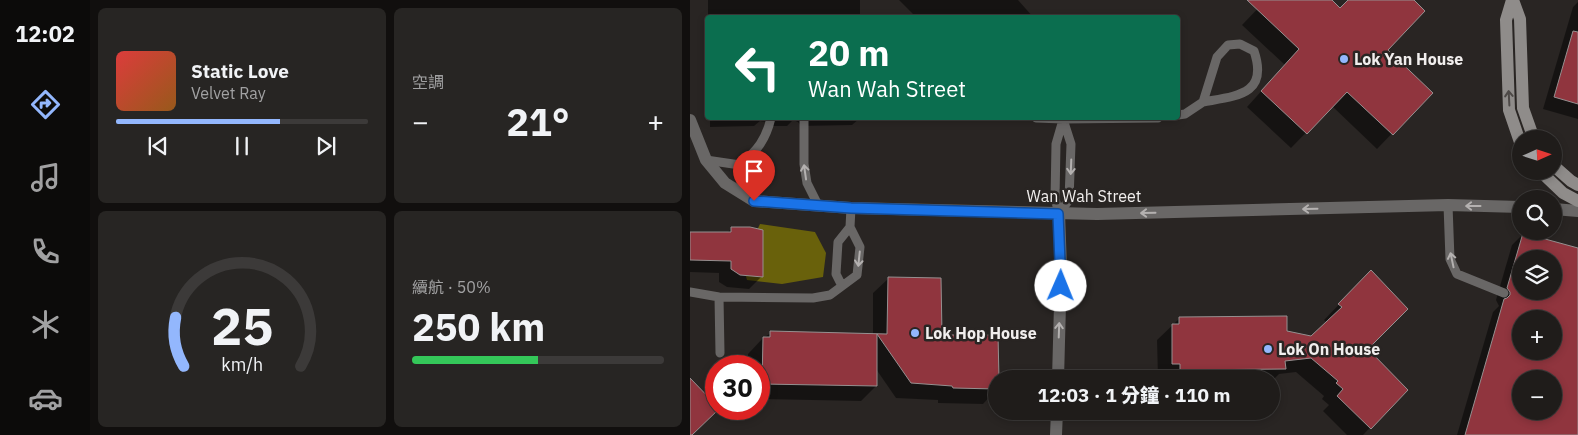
<!DOCTYPE html>
<html lang="zh-TW">
<head>
<meta charset="utf-8">
<style>
  :root { --surface:#1f1c1a; --page:#272523; --text:#f1f3f6; --muted:#a1a1a2; --line:#3c3a39; --accent:#93b7fd }
  body { margin:0; font-family:"IBM Plex Sans","Noto Sans TC",sans-serif; background:var(--page); color:var(--text); height:100vh; display:flex; flex-direction:column; font-size:19px; white-space:nowrap }
  * { box-sizing:border-box; margin:0 }
  p { font-size:16px; color:var(--muted) }
  .icon { flex:none; width:28px; height:28px; fill:none; stroke:currentColor; stroke-width:2; stroke-linecap:round; stroke-linejoin:round }
  .map { position:relative; flex:1; overflow:hidden }
  .drawer { display:flex; flex-direction:column; gap:8px; padding:8px; background:#110f0e; width:600px }
  .drawer>* { flex:none }
  .hud { position:absolute; left:15px; top:15px; width:475px; height:105px; border-radius:5px; box-shadow:0 2px 8px #0003,0 0 0 1px var(--line); background:#0b6e4f; color:#fff; overflow:hidden }
  .needle { width:32px; rotate:87deg }
  .buttons { position:absolute; left:822px; top:130px; display:grid; gap:10px }
  .buttons a { display:grid; place-items:center; width:50px; height:50px; border-radius:50%; background:var(--surface); box-shadow:0 2px 8px #0003,0 0 0 1px var(--line); font-size:25px }
  .speed { position:absolute; left:15px; top:355px; display:flex; gap:10px; font-size:25px; font-weight:700; text-align:center }
  .speed>* { display:grid; place-content:center; width:65px; height:65px; border-radius:50%; background:var(--surface); box-shadow:0 2px 8px #0003,0 0 0 1px var(--line); line-height:1 }
  .speed .limit { border:8px solid #d22; background:#fff; color:#111 }
  .pin { position:absolute; display:grid; place-items:center; width:42px; height:42px; color:#fff; margin:-51px -21px; border-radius:50% 50% 50% 0; rotate:-45deg; box-shadow:0 0 5px #0007 }
  .pin .icon { rotate:45deg }
  .me { position:absolute; width:55px; margin:-28px; rotate:1deg; stroke-linejoin:round; filter:drop-shadow(0 0 4px #0008) }
  .turn { display:flex; align-items:center; gap:18px; height:105px; padding:0 20px; font-size:22px }
  .turn .icon { width:65px; height:65px; stroke-width:2.5 }
  .turn b { display:block; font-size:35px; line-height:42px }
  .big { font-size:38px; font-weight:800; line-height:1.1 }
  .drawer .tile { flex:1; display:flex; flex-direction:column; justify-content:center; gap:8px; min-width:0; padding:0 18px; border-radius:8px; background:var(--page) }
  .drawer .dial { align-items:center; gap:0 }
  .dial svg { height:130px; overflow:visible; fill:none; stroke:var(--line); stroke-width:7; stroke-linecap:round; text-anchor:middle }
  .dial text { fill:var(--text); stroke:none }
  .song { display:flex; align-items:center; gap:15px }
  .cover { width:60px; height:60px; border-radius:8px; background:linear-gradient(135deg,hsl(0 70% 55%),hsl(30 70% 35%)) }
  .played { height:5px; border-radius:2px; background:linear-gradient(90deg,var(--accent) 65%,var(--line) 65%) }
  .keys { display:flex; justify-content:space-around; direction:ltr }
  .heat { display:flex; justify-content:space-between; align-items:center; font-size:28px; direction:ltr }
  .charge { height:8px; border-radius:4px; background:linear-gradient(90deg,#34c759 50%,var(--line) 0) }
  .drawer .tiles { flex:1; display:grid; gap:8px; grid-template-columns:repeat(2,1fr) }
  .trip { position:absolute; left:298px; top:370px; width:292px; height:50px; border-radius:25px; background:var(--surface); box-shadow:0 2px 8px #0003,0 0 0 1px var(--line); font-weight:800; line-height:50px; text-align:center }
  main { display:flex; flex:1; min-height:0 }
  .tab-bar { display:flex; flex-direction:column; width:90px; justify-content:space-around; align-items:center; background:#0c0b0a; color:var(--muted) }
  .tab-bar .icon { width:35px; height:35px }
  .tab-bar .current { color:var(--accent) }
  .tab-bar b { font-size:22px; color:var(--text) }
  .map>svg:first-child { display:block }
</style>
</head>
<body>
<main>
<nav class="tab-bar">
<b>12:02</b>
<svg class="icon current" aria-label="directions" viewBox="0 0 24 24"><path d="M12 3l9 9-9 9-9-9zM9 14v-3h6M13 9l2 2-2 2"/></svg>
<svg class="icon" aria-label="music" viewBox="0 0 24 24"><path d="M9 18V5l10-2v13"/><circle cx="6" cy="18" r="3"/><circle cx="16" cy="16" r="3"/></svg>
<svg class="icon" aria-label="phone" viewBox="0 0 24 24"><path d="M5 4h4l2 5-3 2q2 4 5 5l2-3 5 2v4C11 20 4 13 5 4z"/></svg>
<svg class="icon" aria-label="climate" viewBox="0 0 24 24"><path d="M12 3v18M4 7l16 10M4 17L20 7"/></svg>
<svg class="icon" aria-label="car" viewBox="0 0 24 24"><path d="M5 17H2v-5l4-1 3-4h7l3 4 3 1v5h-3M9 17h6M6 11h13"/><circle cx="7" cy="17" r="2"/><circle cx="17" cy="17" r="2"/></svg>
</nav>
<section class="drawer">
<div class="tiles">
<div class="tile">
<div class="song"><i class="cover"></i><div><b>Static Love</b><p>Velvet Ray</p></div></div>
<div class="played"></div>
<div class="keys"><svg class="icon" aria-label="previous" viewBox="0 0 24 24"><path d="M18 5L8 12l10 7zM5 5v14"/></svg><svg class="icon" aria-label="pause" viewBox="0 0 24 24"><path d="M8 5v14M16 5v14"/></svg><svg class="icon" aria-label="next" viewBox="0 0 24 24"><path d="M6 5l10 7-10 7zM19 5v14"/></svg></div>
</div>
<div class="tile"><p>空調</p>
<div class="heat"><a>−</a><b class="big">21°</b><a>+</a></div>
</div>
<div class="tile dial"><svg viewBox="0 0 100 80">
<path d="M14 69A42 42 0 1 1 86 69"/>
<path d="M14 69A42 42 0 0 1 9 39" stroke="#93b7fd"/>
<text x="50" y="56" font-size="32" font-weight="700">25</text>
<text x="50" y="72" font-size="11">km/h</text>
</svg></div>
<div class="tile"><p>續航 · 50%</p><b class="big">250 km</b><div class="charge"></div></div>
</div>
</section>
<div class="map">
<svg width="888" height="435" viewBox="0 0 888 435">
  <rect width="100%" height="100%" fill="#292523"/>
  <path fill="#69610b" d="M70,224L125,232L136,253L133,277L92,284L57,280L52,262Z"/>
  <path fill="#0007" fill-rule="evenodd" d="M18,0H170V18H18Z
    M209,0H328L344,18H224L225,16Z
    M576,0H640L650,9L659,0H722L697,50L741,93L687,149L642,106L601,148L557,107L595,65L552,25Z
    M888,2V119L853,109L883,7Z
    M20,118H170L162,125L111,126L108,122L103,120L97,126H78L76,122L70,121L64,126L20,127Z
    M42,228L71,277L59,289L37,287L29,282V273L0,272V233H37Z
    M833,234L888,249V435H767L803,312L809,306L806,300L822,245ZM831,259H864V291H831ZM831,319H864V351H831ZM831,379H864V411H831Z
    M199,278L251,337L306,379V390L293,404L248,403V400L206,398L186,369V386L171,401L69,399V366H58V354L73,338L81,333L183,335V293Z
    M666,287L676,349L716,390L673,435H657L633,411L639,405L632,399L634,396L606,372L589,374L581,382V379L468,378L467,340L490,318L596,332L622,337L637,323L634,320Z"/>
  <path fill="#90353e" stroke="#969090" fill-rule="evenodd" d="M557,0H642L650,8L658,0H724L735,11L698,50L743,93L703,135L657,92L617,134L571,91L609,49Z
    M883,31L888,32V104L864,97Z
    M41,227H60L73,230V277L50,275L41,269V261L0,260V232H41Z
    M833,233L888,248V435H775L814,299L817,298L820,295V292L817,288ZM831,259H864V291H831ZM831,319H864V351H831ZM831,379H864V411H831Z
    M681,270L718,309L678,349L718,390L681,429L647,396L653,389L646,383L648,381L621,358L595,361L596,369L490,370V364H482V324H489V317L597,316V331L621,336L652,307L648,304Z
    M198,277L251,278L252,335H308L309,379H306V389L263,388L262,386L221,383L187,334V386L72,384L73,337H80V331L197,334Z
    M0,378L26,405V409H29L2,435H0Z"/>
  <g fill="none" stroke-linecap="round" stroke-linejoin="round">
    <path stroke="#696766" stroke-width="9" d="M550,44L564,51C579,95 546,96 513,102L527,57L538,45Z
      M488,115L495,114L513,102
      M114,118V164L117,183L128,205
      M346,118L373,119L468,118
      M16,160L50,165C68,150 76,139 81,118
      M758,205L760,259L767,274L814,293
      M369,213L379,200L381,144L373,119
      M369,213L365,199L366,144L373,120
      M152,286L146,274L148,242L160,227
      M0,292L29,297L123,298L140,295L167,275L170,247L160,227L161,208
      M29,297L30,353"/>
    <path stroke="#696766" stroke-width="12" d="M0,120L16,160L35,183L64,201L161,208L407,214L758,205L831,207
      M864,209L888,211
      M368,379L371,267L369,213
      M366,435L367,411"/>
    <path stroke="#8f8c8a" stroke-width="12" d="M822,0L816,20L819,110L831,145
      M823,0L830,19L833,108L844,139
      M864,166L881,181L888,185
      M850,171L873,193L888,201"/>
  </g>
  <defs><path id="oneway-shaft" d="M-6 0H5M1.5-3L5.5 0L1.5 3" fill="none" stroke-width="1.6" stroke-linecap="round" stroke-linejoin="round" transform="scale(1.25)"/></defs>
  <use stroke="#4d4947" href="#oneway-shaft" transform="translate(819 98) rotate(-93)"/>
  <g stroke="#b4b1b0">
    <use href="#oneway-shaft" transform="translate(381 167) rotate(92)"/>
    <use href="#oneway-shaft" transform="translate(115 172) rotate(-98)"/>
    <use href="#oneway-shaft" transform="translate(783 206) rotate(-180)"/>
    <use href="#oneway-shaft" transform="translate(620 209) rotate(179)"/>
    <use href="#oneway-shaft" transform="translate(458 213) rotate(179)"/>
    <use href="#oneway-shaft" transform="translate(169 259) rotate(96)"/>
    <use href="#oneway-shaft" transform="translate(762 260) rotate(-102)"/>
    <use href="#oneway-shaft" transform="translate(369 330) rotate(-88)"/>
  </g>
  <g fill="none" stroke-linecap="round" stroke-linejoin="round">
    <g stroke="#114b97" stroke-width="12">
      <path id="route" d="M64,201L161,208L368,214L371,286"/>
    </g>
    <use href="#route" stroke="#1a73e8" stroke-width="9"/>
  </g>
  <g fill="#93b7fd" stroke="#292523" stroke-width="2">
    <circle cx="654" cy="59" r="5"/>
    <circle cx="225" cy="333" r="5"/>
    <circle cx="578" cy="349" r="5"/>
  </g>
  <g text-anchor="middle" stroke-width="5" stroke-linejoin="round" paint-order="stroke">
    <g font-size="16" font-weight="bold" fill="#f1eeed" stroke="#292523" text-anchor="start">
      <text x="664" y="65">Lok Yan House</text>
      <text x="235" y="339">Lok Hop House</text>
      <text x="588" y="355">Lok On House</text>
    </g>
    <g font-size="16" fill="#f1eeed" stroke="#292523">
      <text x="394" y="202">Wan Wah Street</text>
    </g>
  </g>
</svg>
<div class="buttons">
<a><svg class="needle" viewBox="-14 -14 28 28"><path d="M0-13l5 13h-10z" fill="#e53935"/><path d="M0 13l5-13h-10z" fill="#a1a1a2"/></svg></a>
<a><svg class="icon" aria-label="search" viewBox="0 0 24 24"><circle cx="10" cy="10" r="6"/><path d="M15 15l6 6"/></svg></a>
<a><svg class="icon" aria-label="layers" viewBox="0 0 24 24"><path d="M12 4l9 5-9 5-9-5zM3 14l9 5 9-5"/></svg></a>
<a>+</a>
<a>−</a>
</div>
<div class="speed"><div class="limit">30</div></div>
<div class="pin" style="left:64px;top:201px;background:#d93025"><svg class="icon" aria-label="arrive" viewBox="0 0 24 24"><path d="M6 21V4h12l-3 4 3 4H6"/></svg></div>
<svg class="me" style="left:371px;top:286px" viewBox="-20 -20 40 40"><circle r="19" fill="#fff"/><path d="M0-13L10 11 0 6-10 11z" fill="#1a73e8"/></svg>
<div class="trip">12:03 · 1 分鐘 · 110 m</div>
<div class="hud">
<div class="turn"><svg class="icon" aria-label="left" viewBox="0 0 24 24"><path d="M17 20v-9H6M10 6l-5 5 5 5"/></svg><div><b>20 m</b>Wan Wah Street</div></div>
</div>
</div>
</main>
</body>
</html>
